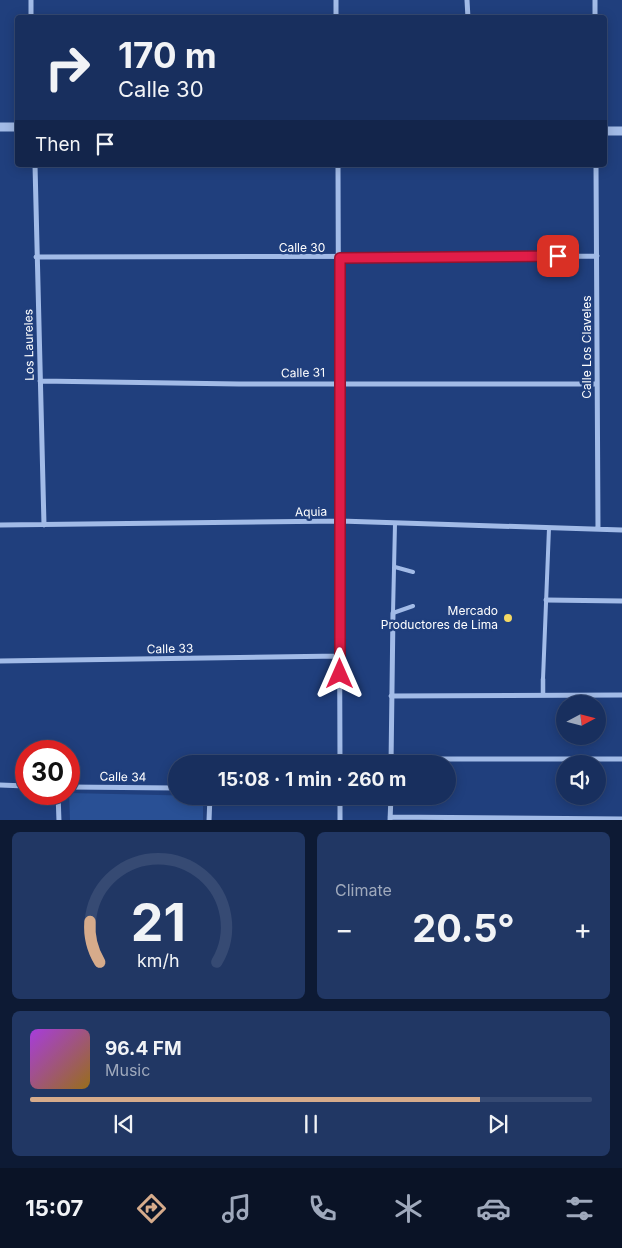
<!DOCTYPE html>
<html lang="en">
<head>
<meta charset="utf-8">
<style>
  :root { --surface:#182f5e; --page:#213764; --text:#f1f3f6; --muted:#9fa9bc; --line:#364a73; --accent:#d6ab8b }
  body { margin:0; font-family:Inter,sans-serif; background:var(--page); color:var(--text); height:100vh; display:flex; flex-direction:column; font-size:19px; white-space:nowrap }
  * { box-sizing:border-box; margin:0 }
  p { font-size:16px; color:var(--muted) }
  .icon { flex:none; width:28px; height:28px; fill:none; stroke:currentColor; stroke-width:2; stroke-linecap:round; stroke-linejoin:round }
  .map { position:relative; height:820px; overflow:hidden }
  .sheet { display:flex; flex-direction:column; gap:12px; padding:12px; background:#0d1a34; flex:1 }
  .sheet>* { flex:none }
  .hud { position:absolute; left:15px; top:15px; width:592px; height:152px; border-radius:5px; box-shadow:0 2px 12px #0003,0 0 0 1px var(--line); background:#182f5e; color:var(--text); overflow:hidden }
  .needle { width:32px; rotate:83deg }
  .controls { position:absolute; left:556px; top:695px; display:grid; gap:10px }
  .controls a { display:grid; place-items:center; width:50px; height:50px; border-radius:50%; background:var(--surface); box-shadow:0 2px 12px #0003,0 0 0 1px var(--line); font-size:25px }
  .speed { position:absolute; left:15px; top:740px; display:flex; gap:10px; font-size:25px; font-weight:700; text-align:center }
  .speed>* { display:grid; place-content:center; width:65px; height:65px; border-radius:50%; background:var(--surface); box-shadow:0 2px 12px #0003,0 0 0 1px var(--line); line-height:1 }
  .speed .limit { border:8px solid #d22; background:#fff; color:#111 }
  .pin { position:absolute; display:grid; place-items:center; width:42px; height:42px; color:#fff; margin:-21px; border-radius:10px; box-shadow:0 2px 8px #0006 }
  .me { position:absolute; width:55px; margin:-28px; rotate:0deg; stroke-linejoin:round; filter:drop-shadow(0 0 4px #0008) }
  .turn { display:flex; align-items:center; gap:18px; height:105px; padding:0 20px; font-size:22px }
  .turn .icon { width:65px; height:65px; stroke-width:2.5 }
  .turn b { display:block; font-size:35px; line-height:42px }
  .then { display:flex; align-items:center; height:48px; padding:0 20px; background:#0003; gap:10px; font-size:19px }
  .big { font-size:38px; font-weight:700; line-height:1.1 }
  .sheet .widget { flex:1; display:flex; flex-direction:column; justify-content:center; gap:8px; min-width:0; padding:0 18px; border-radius:8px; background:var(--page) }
  .sheet .dial { align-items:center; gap:0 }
  .dial svg { height:130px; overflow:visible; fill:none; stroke:var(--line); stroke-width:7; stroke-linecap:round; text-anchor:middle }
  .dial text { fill:var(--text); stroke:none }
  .song { display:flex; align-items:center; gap:15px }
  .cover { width:60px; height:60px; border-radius:8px; background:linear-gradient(135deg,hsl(280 70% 55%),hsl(40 70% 35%)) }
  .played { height:5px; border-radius:2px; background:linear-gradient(90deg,var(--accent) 80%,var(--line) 80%) }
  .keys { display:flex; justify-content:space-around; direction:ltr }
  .heat { display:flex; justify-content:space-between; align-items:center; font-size:28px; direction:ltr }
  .sheet .tiles { flex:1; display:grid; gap:12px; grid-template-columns:1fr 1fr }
  .widget:last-child { grid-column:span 2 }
  .trip { position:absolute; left:168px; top:755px; width:288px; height:50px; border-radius:25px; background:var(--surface); box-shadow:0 2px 12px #0003,0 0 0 1px var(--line); font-weight:700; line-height:50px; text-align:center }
  .menu { display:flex; height:80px; justify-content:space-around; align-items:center; background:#0a1326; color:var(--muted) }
  .menu .icon { width:35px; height:35px }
  .menu .on { color:var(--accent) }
  .menu b { font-size:22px; color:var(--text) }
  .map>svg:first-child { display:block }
</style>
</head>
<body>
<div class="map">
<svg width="622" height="821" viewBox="0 0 622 821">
  <rect width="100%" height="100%" fill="#203f7d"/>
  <path fill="#295095" d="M69,793L203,796V820H70Z"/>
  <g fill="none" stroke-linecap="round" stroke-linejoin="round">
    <path stroke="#a2bbe7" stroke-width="4" d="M395,524L393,613L413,606
      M395,567L413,572
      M543,679L549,528"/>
    <path stroke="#a2bbe7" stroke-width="4.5" d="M543,694V679"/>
    <path stroke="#a2bbe7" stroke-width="5" d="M31,0V18
      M336,0V18
      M467,0L468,18
      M595,0V18
      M35,165L44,525
      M338,165L340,764
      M596,165L598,529
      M36,257L597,256
      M40,381L239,384H597
      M0,525L340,521L622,530
      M546,600L622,601
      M0,661L340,656
      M391,696L622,695
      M391,759H622
      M391,764L393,613
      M0,785L26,786
      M69,787L176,788
      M58,794L59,821
      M390,817L622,819
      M209,821L210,796
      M340,821V796
      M390,821L391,796"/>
    <path stroke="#a2bbe7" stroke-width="9" d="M0,127H18
      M605,131H622"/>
  </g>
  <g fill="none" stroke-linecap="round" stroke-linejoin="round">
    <g stroke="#92132f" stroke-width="12">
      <path id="route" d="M340,674V258L558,256"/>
    </g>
    <use href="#route" stroke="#e11d48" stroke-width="9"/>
  </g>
  <circle fill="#f4d863" stroke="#203f7d" stroke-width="2" cx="508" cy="618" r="5"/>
  <g text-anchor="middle" stroke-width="5" stroke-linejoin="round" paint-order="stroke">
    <g font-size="12" fill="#fff" stroke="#203f7d">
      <text x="302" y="252">Calle 30</text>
      <text transform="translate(29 345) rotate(-91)" y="4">Los Laureles</text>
      <text transform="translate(587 347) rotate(-90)" y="4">Calle Los Claveles</text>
      <text transform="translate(303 373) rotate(-1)" y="4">Calle 31</text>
      <text transform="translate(311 512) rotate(-1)" y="4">Aquia</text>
      <text transform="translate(170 649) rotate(-1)" y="4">Calle 33</text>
      <text transform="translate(123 777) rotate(1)" y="4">Calle 34</text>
    </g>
    <g font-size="12" fill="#fff" stroke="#203f7d" text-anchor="end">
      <text x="498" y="615">Mercado<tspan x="498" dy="14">Productores de Lima</tspan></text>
    </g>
  </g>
</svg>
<div class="controls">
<a><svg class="needle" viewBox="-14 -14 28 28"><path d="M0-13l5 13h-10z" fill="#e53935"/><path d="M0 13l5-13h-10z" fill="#9fa9bc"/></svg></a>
<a><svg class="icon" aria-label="sound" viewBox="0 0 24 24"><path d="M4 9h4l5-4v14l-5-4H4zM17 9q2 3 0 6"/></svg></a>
</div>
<div class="speed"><div class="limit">30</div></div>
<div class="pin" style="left:558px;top:256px;background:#d93025"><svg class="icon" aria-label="arrive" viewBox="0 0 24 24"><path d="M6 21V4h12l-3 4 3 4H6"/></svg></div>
<svg class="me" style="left:340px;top:674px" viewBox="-20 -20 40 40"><path d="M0-17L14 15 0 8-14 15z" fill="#e11d48" stroke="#fff" stroke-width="4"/></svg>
<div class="trip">15:08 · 1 min · 260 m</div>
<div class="hud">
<div class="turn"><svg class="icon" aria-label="right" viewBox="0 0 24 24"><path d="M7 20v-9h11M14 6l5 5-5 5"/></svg><div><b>170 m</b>Calle 30</div></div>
<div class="then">Then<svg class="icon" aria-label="arrive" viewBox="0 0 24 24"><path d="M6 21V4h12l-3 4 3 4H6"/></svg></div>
</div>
</div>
<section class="sheet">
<div class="tiles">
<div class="widget dial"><svg viewBox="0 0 100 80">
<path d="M14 69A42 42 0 1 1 86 69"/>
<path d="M14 69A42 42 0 0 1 8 44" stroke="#d6ab8b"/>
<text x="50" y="56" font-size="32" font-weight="700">21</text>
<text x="50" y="72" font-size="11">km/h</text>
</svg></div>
<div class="widget"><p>Climate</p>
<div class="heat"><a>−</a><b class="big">20.5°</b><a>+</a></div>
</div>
<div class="widget">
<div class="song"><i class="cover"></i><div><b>96.4 FM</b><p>Music</p></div></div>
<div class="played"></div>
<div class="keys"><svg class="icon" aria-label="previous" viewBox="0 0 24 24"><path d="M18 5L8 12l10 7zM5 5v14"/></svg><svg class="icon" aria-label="pause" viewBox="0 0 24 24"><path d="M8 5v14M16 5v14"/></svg><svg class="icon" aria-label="next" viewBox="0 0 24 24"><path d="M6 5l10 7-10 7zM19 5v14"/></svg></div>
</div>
</div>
</section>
<nav class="menu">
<b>15:07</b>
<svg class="icon on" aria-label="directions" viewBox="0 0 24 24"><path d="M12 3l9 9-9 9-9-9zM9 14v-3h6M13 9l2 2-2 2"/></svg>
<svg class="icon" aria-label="music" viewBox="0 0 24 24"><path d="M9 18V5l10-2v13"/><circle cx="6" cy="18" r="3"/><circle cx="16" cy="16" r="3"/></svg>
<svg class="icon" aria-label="phone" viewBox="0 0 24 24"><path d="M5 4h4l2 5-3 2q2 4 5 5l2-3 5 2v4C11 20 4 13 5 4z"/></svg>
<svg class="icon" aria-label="climate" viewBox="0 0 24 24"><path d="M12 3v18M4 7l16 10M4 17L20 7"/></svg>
<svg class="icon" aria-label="car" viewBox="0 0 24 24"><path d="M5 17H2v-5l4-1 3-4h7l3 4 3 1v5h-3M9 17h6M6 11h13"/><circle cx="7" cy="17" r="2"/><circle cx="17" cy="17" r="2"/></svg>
<svg class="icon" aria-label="filters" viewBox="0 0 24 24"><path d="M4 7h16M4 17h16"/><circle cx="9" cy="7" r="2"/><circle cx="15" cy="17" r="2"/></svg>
</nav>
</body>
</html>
